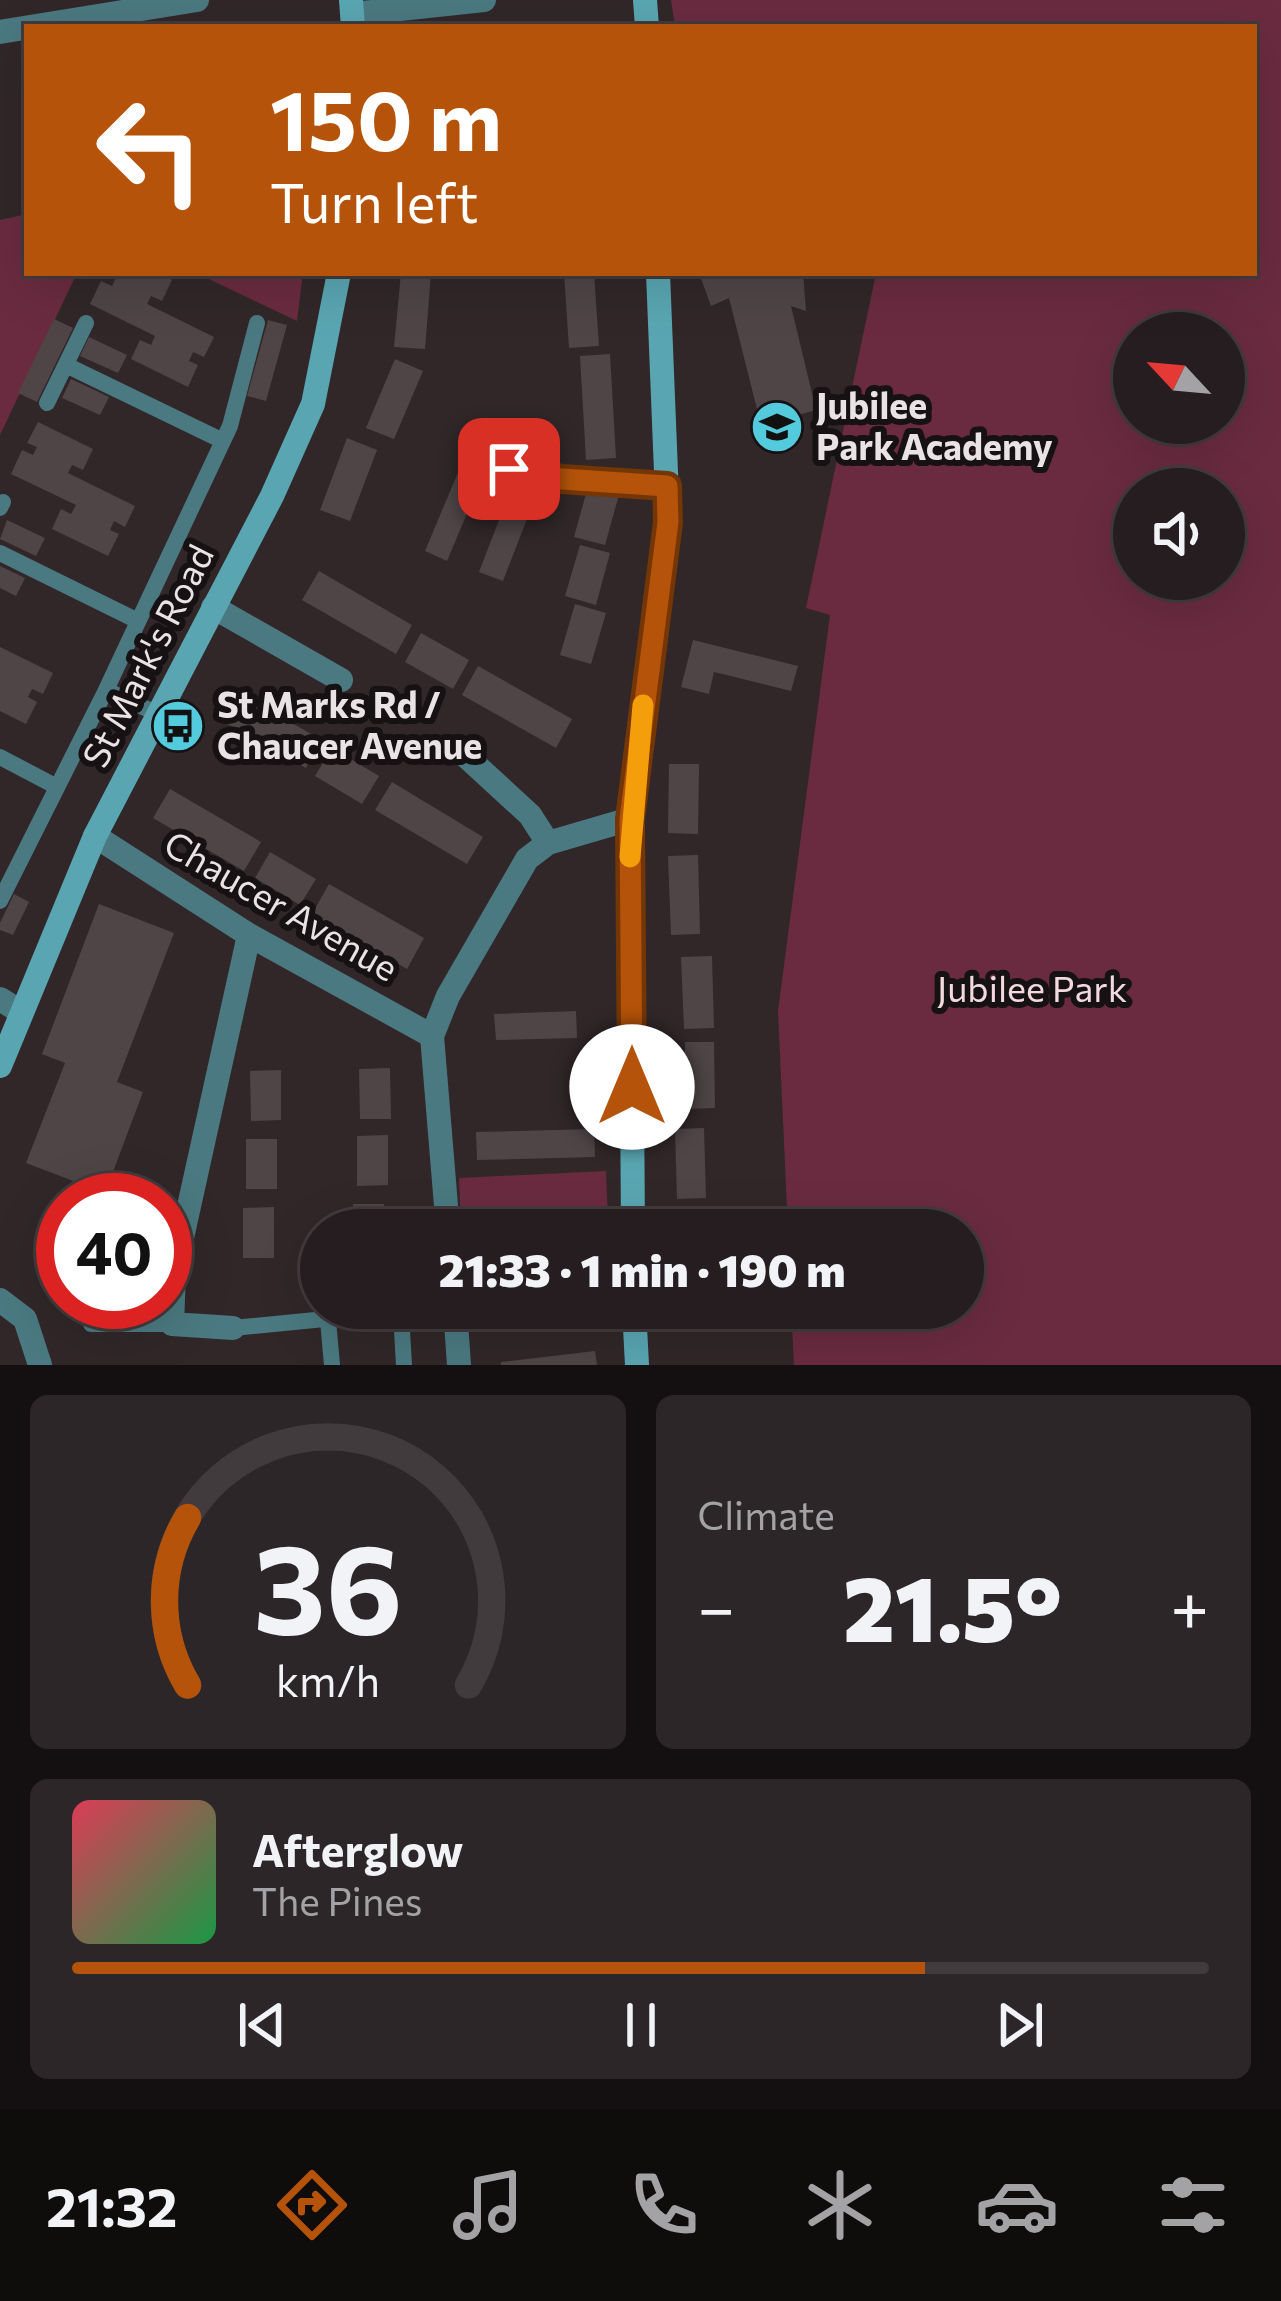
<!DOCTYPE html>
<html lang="en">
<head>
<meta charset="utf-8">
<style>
  :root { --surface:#251d1f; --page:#2d2628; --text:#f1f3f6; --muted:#a3a2a4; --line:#423b3d; --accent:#b45309 }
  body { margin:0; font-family:Commissioner,sans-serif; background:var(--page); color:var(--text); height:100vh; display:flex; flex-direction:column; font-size:45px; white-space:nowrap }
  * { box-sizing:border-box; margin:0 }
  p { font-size:39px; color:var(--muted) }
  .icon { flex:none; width:66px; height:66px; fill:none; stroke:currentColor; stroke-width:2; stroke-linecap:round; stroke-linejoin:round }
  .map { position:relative; height:1365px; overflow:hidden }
  .details { display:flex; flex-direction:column; gap:30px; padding:30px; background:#141011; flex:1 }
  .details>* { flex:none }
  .hud { position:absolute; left:24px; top:24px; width:1233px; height:252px; border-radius:0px; box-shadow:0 12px 48px #0002,0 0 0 3px var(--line); background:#b45309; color:#fff; overflow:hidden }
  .needle { width:78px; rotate:296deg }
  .controls { position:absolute; left:1113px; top:312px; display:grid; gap:24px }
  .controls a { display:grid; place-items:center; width:132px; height:132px; border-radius:50%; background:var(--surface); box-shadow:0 12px 48px #0002,0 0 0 3px var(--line); font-size:60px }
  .speed { position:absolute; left:36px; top:1173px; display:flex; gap:24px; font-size:60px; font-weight:700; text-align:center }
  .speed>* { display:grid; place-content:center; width:156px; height:156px; border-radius:50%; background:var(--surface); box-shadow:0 12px 48px #0002,0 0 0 3px var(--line); line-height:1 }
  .speed .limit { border:18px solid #d22; background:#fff; color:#111 }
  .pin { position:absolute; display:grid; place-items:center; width:102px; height:102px; color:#fff; margin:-51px; border-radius:24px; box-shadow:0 6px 18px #0006 }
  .me { position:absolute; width:132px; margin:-66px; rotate:0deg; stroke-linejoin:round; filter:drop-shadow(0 0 9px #0008) }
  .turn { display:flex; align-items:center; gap:42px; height:252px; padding:0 48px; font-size:54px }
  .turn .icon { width:156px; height:156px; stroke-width:2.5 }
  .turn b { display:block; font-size:84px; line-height:102px }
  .big { font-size:90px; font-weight:800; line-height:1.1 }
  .details .card { flex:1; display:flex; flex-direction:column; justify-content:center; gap:18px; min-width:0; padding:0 42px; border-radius:18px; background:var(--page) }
  .details .dial { align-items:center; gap:0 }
  .dial svg { height:312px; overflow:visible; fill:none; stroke:var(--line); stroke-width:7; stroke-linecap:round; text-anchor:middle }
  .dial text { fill:var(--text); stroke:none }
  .song { display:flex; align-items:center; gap:36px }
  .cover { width:144px; height:144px; border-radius:18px; background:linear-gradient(135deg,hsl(350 70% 55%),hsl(140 70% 35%)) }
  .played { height:12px; border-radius:6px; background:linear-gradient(90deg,var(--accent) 75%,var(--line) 75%) }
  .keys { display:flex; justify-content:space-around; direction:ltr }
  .heat { display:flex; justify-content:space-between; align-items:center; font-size:66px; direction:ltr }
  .details .tiles { flex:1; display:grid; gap:30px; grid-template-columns:1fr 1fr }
  .card:last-child { grid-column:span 2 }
  .trip { position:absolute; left:300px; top:1209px; width:684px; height:120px; border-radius:60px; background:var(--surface); box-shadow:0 12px 48px #0002,0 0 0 3px var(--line); font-weight:800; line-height:120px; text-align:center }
  .tab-bar { display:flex; height:192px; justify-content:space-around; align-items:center; background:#0f0c0c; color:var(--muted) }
  .tab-bar .icon { width:84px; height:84px }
  .tab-bar .active { color:var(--accent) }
  .tab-bar b { font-size:54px; color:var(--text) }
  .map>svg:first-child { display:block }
</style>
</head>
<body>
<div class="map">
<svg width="1281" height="1365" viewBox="0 0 1281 1365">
  <rect width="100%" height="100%" fill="#312729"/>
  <path fill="#6a2b40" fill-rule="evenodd" d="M671,0H1281V1365H794L791,1308H963V1230H788L778,1011L830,615L806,608L876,273H1254V27H675ZM1224,333V423H1134V333ZM1134,489H1224V579H1134Z
    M27,214V273H77L0,435V220Z
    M196,273H303L297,321Z
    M606,1171L608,1221L461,1229L459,1178Z"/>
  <path fill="#4f4547" d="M105,273H159L172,280L162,301L151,296L147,304L214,337L204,357L193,352L189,361L198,365L188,387L131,359L140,340L151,345L155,336L90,304L101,281L112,286L116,278Z
    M401,273H431L425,349L394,347Z
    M564,273H594L599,346L569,348Z
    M699,273H803L806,311L791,306L816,410L761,425L729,298L711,306Z
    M54,319L73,328L37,402L18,393Z
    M268,320L287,325L266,401L247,396Z
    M89,337L127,355L118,373L80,356Z
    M610,354L616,458L586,460L580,356Z
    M395,359L423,371L394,439L366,428Z
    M71,379L109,397L100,415L62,398Z
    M38,422L93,449L83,470L72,465L68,473L135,506L125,527L114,521L110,530L119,534L108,556L52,529L61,509L71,514L76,505L11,474L22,450L33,455L37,447L27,443Z
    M475,432L497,442L447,561L425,551Z
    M347,438L377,450L350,521L320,510Z
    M516,476L540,485L503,581L479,572Z
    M589,483L620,491L605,545L574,537Z
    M7,520L45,538L36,556L0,539Z
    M580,545L610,553L596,605L565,596Z
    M0,566L25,578L16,596L0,588Z
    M319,571L412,625L396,654L302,600Z
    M575,604L606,613L591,664L560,655Z
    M421,633L469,660L453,689L405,662Z
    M693,640L798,666L791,691L714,672L709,694L681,687Z
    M0,647L53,673L43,694L32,689L28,697L37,702L26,724L0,711Z
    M478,666L572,719L556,748L462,695Z
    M229,688L322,740L306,768L213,716Z
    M332,748L379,776L362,804L315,776Z
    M669,764H699L698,834L668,833Z
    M392,782L483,837L467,864L375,810Z
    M170,789L261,842L244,871L153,818Z
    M270,852L316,879L300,905L255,878Z
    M698,855L700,934L671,935L668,856Z
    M329,884L424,938L407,969L312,914Z
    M14,894L29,902L13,935L0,930V923Z
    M99,904L174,933L117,1082L143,1092L105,1193L26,1163L65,1063L42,1054Z
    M712,956L714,1028L684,1029L681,957Z
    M576,1011L577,1038L496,1040L494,1014Z
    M685,1042H714L715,1108L685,1109Z
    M390,1068L391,1119H360L359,1069Z
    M281,1070V1120L251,1121L250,1071Z
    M704,1128L706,1198L677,1199L675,1129Z
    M594,1129L595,1157L477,1160L476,1132Z
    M388,1135V1185L357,1186V1136Z
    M246,1139H277V1189H246Z
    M353,1204H384V1230H353Z
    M274,1207V1258H243V1208Z
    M595,1351L597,1365H501V1362Z"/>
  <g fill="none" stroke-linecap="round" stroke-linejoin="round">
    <path stroke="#4b7981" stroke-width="16" d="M66,365L223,441
      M47,403L86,323
      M509,469L562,479L667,486
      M0,508L3,502
      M0,553L138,621
      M158,714L106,690L230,426L257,323
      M0,757L57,787
      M0,901L106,690
      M401,1314L404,1365
      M328,1320L332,1365
      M91,1324H172
      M233,1328L437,1308"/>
    <path stroke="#4b7981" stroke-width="24" d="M353,14L484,0
      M0,32L197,0
      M213,607L341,680
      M456,747L530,815L548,843
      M95,836L249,935L432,1036
      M0,999L19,1011
      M448,1230L432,1036L448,996L527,859L548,843L630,819
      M0,1300L25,1319L40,1365
      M455,1308L459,1365
      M233,1328L172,1324L174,1274L249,935"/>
    <path stroke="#59a6b2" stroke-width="24" d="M351,0L353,27
      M645,0L647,27
      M0,1066L95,836L272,496L313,404L339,273
      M633,1230L630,819L668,522L658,273
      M634,1308L637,1365"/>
  </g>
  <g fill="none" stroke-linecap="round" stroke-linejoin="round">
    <g stroke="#753606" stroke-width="30">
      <path id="route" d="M509,469L562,479L667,486L668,522L630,819L632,1087"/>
    </g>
    <use href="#route" stroke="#b45309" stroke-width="21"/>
    <path stroke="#f59e0b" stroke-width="21" d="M630,857L643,705"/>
  </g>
  <defs>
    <g id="school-disc" transform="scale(2.7)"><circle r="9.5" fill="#54cadd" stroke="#161112"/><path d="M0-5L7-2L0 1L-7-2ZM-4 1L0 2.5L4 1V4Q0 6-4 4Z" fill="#111"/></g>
    <g id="bus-disc" transform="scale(2.7)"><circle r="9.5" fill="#54cadd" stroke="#161112"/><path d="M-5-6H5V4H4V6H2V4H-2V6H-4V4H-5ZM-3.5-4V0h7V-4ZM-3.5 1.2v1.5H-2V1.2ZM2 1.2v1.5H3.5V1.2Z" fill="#111"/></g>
  </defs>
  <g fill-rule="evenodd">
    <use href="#school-disc" x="777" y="427"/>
    <use href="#bus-disc" x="178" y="726"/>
  </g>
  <g text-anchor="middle" stroke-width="12" stroke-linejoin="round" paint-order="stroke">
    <g font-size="36" font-weight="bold" fill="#eae3e5" stroke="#161112" text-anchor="start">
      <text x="816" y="419">Jubilee<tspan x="816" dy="41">Park Academy</tspan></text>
      <text x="217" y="718">St Marks Rd /<tspan x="217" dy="41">Chaucer Avenue</tspan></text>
    </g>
    <g font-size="36" fill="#eae3e5" stroke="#161112">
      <text transform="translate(148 656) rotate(-63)" y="13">St Mark's Road</text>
      <text transform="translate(281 906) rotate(30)" y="13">Chaucer Avenue</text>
    </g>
    <g font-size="36" fill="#f2d9df" stroke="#161112">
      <text x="1032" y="1002">Jubilee Park</text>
    </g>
  </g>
</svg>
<div class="controls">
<a><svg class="needle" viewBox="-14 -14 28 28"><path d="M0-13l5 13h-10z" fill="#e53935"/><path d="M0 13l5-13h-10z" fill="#a3a2a4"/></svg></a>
<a><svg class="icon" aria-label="sound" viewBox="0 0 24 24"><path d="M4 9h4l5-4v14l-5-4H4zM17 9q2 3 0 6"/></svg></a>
</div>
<div class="speed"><div class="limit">40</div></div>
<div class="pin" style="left:509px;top:469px;background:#d93025"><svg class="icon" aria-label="arrive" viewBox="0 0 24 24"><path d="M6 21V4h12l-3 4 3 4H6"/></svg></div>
<svg class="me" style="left:632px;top:1087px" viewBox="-20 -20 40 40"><circle r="19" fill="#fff"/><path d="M0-13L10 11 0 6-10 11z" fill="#b45309"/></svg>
<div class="trip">21:33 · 1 min · 190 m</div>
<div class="hud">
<div class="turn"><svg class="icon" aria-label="left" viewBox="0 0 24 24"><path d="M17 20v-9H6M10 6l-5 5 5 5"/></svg><div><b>150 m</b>Turn left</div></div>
</div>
</div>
<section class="details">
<div class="tiles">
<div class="card dial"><svg viewBox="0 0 100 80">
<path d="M14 69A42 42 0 1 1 86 69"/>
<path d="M14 69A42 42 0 0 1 14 26" stroke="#b45309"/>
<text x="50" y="56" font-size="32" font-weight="700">36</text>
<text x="50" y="72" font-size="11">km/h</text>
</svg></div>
<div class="card"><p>Climate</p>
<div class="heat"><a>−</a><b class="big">21.5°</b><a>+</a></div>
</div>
<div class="card">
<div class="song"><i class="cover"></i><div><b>Afterglow</b><p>The Pines</p></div></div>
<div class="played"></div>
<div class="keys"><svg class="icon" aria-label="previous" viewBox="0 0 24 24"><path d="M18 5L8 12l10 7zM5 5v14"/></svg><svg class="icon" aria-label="pause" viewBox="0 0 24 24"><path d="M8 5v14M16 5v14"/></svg><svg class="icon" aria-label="next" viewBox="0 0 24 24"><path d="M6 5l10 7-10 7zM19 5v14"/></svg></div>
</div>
</div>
</section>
<nav class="tab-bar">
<b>21:32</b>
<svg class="icon active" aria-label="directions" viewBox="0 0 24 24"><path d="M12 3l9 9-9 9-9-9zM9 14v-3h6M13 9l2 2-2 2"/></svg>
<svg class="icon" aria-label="music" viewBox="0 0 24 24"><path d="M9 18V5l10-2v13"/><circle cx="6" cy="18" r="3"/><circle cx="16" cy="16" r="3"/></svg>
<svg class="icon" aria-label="phone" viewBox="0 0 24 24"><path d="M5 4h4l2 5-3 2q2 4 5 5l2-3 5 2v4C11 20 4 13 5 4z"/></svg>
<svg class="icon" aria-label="climate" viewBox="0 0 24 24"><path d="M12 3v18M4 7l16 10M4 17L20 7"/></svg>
<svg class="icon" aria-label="car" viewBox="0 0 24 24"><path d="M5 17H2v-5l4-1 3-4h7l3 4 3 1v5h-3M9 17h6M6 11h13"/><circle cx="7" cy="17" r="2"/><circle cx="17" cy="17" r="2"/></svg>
<svg class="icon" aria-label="filters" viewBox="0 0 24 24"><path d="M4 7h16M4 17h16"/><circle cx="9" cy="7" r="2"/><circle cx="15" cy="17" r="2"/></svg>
</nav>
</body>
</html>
